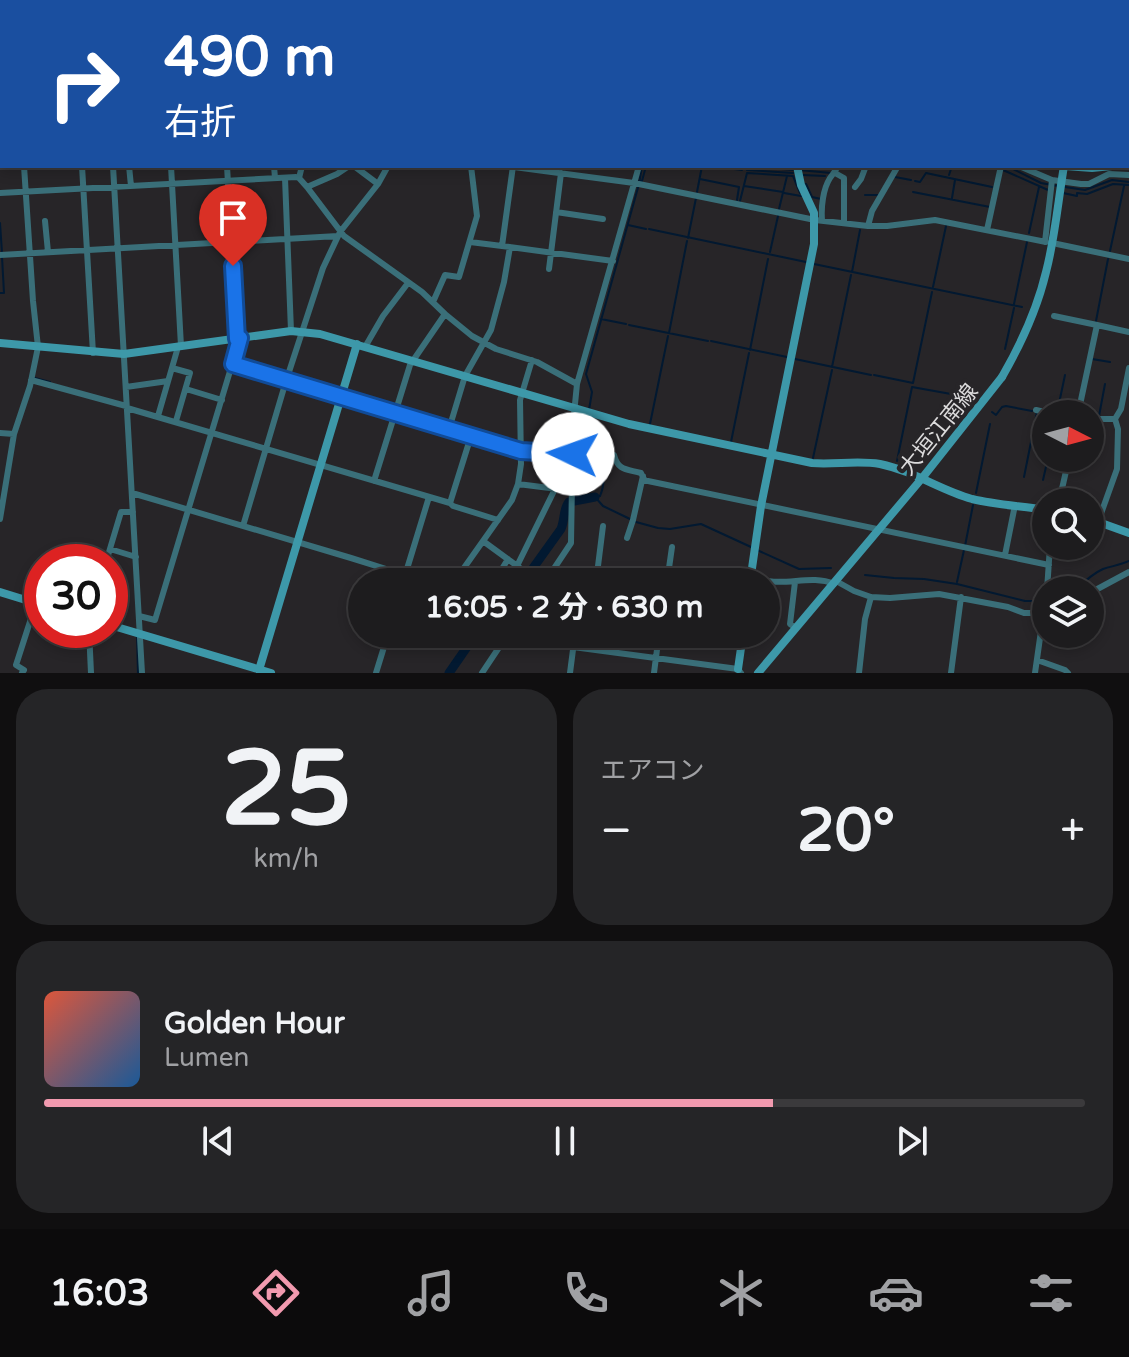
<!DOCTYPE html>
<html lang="ja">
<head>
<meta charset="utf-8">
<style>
  :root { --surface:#1d1c1e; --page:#252527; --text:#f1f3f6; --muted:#a0a1a4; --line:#3b3a3c; --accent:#f29aaf }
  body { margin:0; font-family:"Varela Round","Noto Sans JP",sans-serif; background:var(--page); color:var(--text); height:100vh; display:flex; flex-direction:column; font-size:30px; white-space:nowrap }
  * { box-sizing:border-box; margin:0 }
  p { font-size:26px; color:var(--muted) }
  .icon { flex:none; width:44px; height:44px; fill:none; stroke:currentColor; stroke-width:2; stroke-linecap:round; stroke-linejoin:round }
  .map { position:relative; height:673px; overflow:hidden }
  .drawer { display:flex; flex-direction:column; gap:16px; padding:16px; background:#100f10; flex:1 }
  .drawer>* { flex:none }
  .banner { position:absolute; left:0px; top:0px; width:1130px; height:168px; box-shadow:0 4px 12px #0003,0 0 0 2px var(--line); background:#1a4fa0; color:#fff; overflow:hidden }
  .needle { width:52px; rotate:96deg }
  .controls { position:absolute; left:1032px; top:400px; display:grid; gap:16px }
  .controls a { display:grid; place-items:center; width:72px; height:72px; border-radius:50%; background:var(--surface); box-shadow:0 4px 12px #0003,0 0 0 2px var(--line); font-size:40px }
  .speed { position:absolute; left:24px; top:544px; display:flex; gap:16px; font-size:40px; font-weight:700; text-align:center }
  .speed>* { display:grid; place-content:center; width:104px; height:104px; border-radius:50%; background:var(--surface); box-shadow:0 4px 12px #0003,0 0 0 2px var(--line); line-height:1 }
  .speed .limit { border:12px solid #d22; background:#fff; color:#111 }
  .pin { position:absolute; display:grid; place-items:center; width:68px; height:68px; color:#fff; margin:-82px -34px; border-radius:50% 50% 50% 0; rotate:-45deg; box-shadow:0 0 8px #0007 }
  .pin .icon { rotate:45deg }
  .me { position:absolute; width:88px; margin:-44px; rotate:273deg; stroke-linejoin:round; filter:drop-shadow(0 0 6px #0008) }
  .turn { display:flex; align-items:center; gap:28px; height:168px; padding:0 32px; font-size:36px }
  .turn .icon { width:104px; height:104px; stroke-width:2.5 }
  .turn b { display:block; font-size:56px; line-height:68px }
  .big { font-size:60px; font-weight:700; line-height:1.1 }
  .drawer .tile { flex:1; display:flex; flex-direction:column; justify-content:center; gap:12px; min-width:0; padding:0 28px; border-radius:32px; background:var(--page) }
  .drawer .dial { align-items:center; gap:0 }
  .dial b { font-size:104px; line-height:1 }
  .song { display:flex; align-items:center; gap:24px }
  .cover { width:96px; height:96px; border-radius:12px; background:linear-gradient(135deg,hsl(10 70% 55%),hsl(210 70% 35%)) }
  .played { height:8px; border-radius:4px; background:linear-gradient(90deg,var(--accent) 70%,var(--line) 70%) }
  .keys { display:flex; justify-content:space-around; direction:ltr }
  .heat { display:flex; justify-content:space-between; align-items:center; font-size:44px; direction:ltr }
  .drawer .tiles { flex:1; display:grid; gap:16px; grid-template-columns:1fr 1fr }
  .tile:last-child { grid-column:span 2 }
  .trip { position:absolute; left:348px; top:568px; width:432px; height:80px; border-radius:40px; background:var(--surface); box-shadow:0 4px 12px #0003,0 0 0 2px var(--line); font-weight:700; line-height:80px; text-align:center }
  .tab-bar { display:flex; height:128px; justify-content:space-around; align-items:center; background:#0c0b0c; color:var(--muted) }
  .tab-bar .icon { width:56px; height:56px }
  .tab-bar .active { color:var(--accent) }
  .tab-bar b { font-size:36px; color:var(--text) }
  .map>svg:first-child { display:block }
</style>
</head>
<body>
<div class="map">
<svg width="1129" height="673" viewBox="0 0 1129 673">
  <rect width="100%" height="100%" fill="#272528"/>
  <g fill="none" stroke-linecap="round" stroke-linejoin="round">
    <path stroke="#021931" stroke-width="2" d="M59,0L60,2
      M0,24H2
      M710,166L742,170
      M746,166L793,170
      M1009,167L1041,183L1058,186
      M747,170L793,173
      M799,170L831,173
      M1003,170L1048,190
      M803,175L825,176
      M949,175L952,166
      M895,177L911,180
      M700,179L739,187L737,200
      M639,181H642L646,166
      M915,181L920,182L926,173L992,187
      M806,184L812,197L821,199
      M744,186L783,192
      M1065,187L1085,190L1112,180L1129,182
      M697,192L702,166
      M913,192L990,207
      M784,193L801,196
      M1063,193L1077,196V193L1087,194L1113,184L1129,185
      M865,195H880
      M952,198L955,180
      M740,201L747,173L793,176L800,193
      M779,209L787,176
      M0,223L2,253
      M628,225L646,229
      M649,229L806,262
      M1029,233L1039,187
      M688,238L696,198
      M1110,251L1124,186
      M770,252L778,216
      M814,264L1022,307
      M852,272L860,230
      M933,287L946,226
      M0,293H4L2,257
      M1014,304L1027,242
      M601,319L626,324
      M1096,321L1108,259
      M629,325L708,341
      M669,333L687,241
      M711,341L787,357
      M1005,349L1014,308
      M750,350L768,259
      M795,359L871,375
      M1092,359L1110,362
      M832,367L851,275
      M874,375L913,383L932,292
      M35,378L50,382
      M956,395L977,399
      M589,410L592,392L586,374L639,184L642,166
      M992,412L996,415L1002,407L1006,406L1032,411
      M1057,413L1065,375
      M588,416V421L596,449
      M1090,416H1099L1105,384
      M650,424L668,336
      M731,442L749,353
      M598,455C604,468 606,482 600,496L595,497L603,506L630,519
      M813,458L832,370
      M897,461L912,387L951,394
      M1024,477L1037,412
      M1043,480L1048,458
      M976,493L990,424
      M636,522L658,528L670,529L701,524L751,547
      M965,546L973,505
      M757,550L799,569L831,568
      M865,575L894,578L924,579L957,584L1025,601H1042
      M957,582L964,550
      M1075,590C1084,582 1092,574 1103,569C1112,566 1120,565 1129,561
      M137,634L138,673"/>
    <path stroke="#021931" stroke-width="9" d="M574,501L595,497
      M523,582L561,529C565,520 563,509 569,502
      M449,673L476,634"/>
    <path stroke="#3a6f79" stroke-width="6" d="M22,0L23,2
      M173,0L180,2
      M433,0L439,2
      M524,0L525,2
      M101,2L102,0
      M161,2L162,0
      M220,2L221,0
      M281,2L282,0
      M340,2L341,0
      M400,2L401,0
      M451,2L453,0
      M0,86H2
      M82,166L93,353
      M113,166L142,673
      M129,166L131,186
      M171,166L181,346
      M227,166L237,339
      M274,166L275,178
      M354,166L378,184
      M506,166L634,183L815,220L868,226H887L935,220L1046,242
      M513,166L502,246L613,261
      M1019,166L1052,180L1081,184H1089L1109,174L1129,175
      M835,173L844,178V223
      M285,178L291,331
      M299,178L302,166
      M307,187L337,174L349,166
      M855,187L861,179L866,166
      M0,193L296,177L299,178L307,187L344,236L422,292L445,314L472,336L496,349L537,362L577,384
      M556,212L603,219
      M822,220C821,207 823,189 830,178C833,174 836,170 838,166
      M45,221L48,252
      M868,226L872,211L898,166
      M987,230L1001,166
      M470,242L502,246
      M1045,242L1052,180
      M1057,244L1129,259
      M0,255L338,236
      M549,269L561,173
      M433,302L445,275L459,277L477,216L471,166
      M1054,316L1097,325
      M365,347L383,316L408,283
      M233,364L449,429
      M172,368L190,373L176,421
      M31,380L126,406
      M126,387L168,381
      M186,389L222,400
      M127,408L450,503L453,506L498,520
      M1036,410L1053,414
      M1078,414L1097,325L1129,332
      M158,416L178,347
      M1090,419H1115
      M0,433L14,434
      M471,436C503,446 530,453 564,454C581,455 598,449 614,455C618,471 627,469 641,473L645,481H648L1049,565
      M374,481L410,365L445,314
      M518,484L573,491
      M132,493L351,558L405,575L417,582
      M1059,502L1069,458
      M450,503L471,436L449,429L465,376L491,330L504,282L510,247
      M0,519L14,434L30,386L38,347L33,301L24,166
      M1098,522L1117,469L1118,429L1115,419L1121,409L1129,368
      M243,526L286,381L323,268L340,232L378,184L388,166
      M627,538L633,520L643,476
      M483,541L539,582
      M110,549L136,557
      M1005,555L1015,505
      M106,562L121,512H133
      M517,566L555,489
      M751,576C780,590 808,573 834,584
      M836,581L854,591L871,597L890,598L939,594L1008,607L1024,613H1046
      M403,582L429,497
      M454,582L512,500L518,484L521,464L520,400L532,360
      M494,582L508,559
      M545,582L571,543L573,424L577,384L639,166
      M596,582L603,526
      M667,582L672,547
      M795,582L790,624L796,628
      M1047,590L1050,546
      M1090,593L1129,572
      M139,616L155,620L240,338
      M89,630L91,673
      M573,647L738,669L741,673
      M1037,660L1065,670L1068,673
      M22,673L24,670L16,665L36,603
      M376,673L388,634
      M482,673L508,634
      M570,673L575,634
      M654,673L659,634
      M859,673L865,619L871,597
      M951,673L961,597
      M1035,673L1046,596"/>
    <path stroke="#3d98a9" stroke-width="8" d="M567,0L573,2
      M1089,2V0
      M1128,141H1129
      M1128,164H1129
      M1065,166L1092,168L1112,166
      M0,343L124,354L291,331L320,334L629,424L812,463C834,465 857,460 880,464C914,471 940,490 972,499C996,505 1022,506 1046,510
      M1090,519L1129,533
      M750,582L761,506L814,244V213L801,185L797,166
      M0,592L42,605
      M110,625L271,673
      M738,669L743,634
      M259,670L357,344
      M758,673L923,477L1002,377"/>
    <path stroke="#3d98a9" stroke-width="8" d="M1002,377C1021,344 1037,310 1046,272C1055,238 1058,201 1064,166"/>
  </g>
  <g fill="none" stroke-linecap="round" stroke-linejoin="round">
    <g stroke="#114b97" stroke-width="20">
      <path id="route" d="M233,266L237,339L240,338L233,364L521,451L573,454"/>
    </g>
    <use href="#route" stroke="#1a73e8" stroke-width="14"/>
  </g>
  <g text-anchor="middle" stroke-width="8" stroke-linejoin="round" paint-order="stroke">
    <g font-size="22" fill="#dcdbdc" stroke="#272528">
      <text transform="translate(938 429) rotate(-51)" y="8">大垣江南線</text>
    </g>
  </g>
</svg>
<div class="controls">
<a><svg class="needle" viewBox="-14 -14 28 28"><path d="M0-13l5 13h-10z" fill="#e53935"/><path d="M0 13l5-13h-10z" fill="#a0a1a4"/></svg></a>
<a><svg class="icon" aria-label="search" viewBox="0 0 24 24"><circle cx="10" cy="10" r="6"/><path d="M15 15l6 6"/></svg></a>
<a><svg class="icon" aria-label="layers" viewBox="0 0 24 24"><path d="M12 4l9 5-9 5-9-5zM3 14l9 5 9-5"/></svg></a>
</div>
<div class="speed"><div class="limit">30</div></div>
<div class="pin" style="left:233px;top:266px;background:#d93025"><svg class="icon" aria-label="arrive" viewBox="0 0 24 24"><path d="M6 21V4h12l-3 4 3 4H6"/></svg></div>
<svg class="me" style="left:573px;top:454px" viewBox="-20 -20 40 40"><circle r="19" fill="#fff"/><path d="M0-13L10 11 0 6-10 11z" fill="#1a73e8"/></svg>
<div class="trip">16:05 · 2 分 · 630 m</div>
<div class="banner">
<div class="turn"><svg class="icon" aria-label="right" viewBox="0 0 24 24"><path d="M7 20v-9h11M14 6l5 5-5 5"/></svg><div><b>490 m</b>右折</div></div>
</div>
</div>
<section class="drawer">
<div class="tiles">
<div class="tile dial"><b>25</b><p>km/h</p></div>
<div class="tile"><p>エアコン</p>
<div class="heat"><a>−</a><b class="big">20°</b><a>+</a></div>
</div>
<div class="tile">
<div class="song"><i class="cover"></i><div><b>Golden Hour</b><p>Lumen</p></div></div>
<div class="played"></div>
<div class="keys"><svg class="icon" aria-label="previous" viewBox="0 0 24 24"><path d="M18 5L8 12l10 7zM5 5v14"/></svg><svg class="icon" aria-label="pause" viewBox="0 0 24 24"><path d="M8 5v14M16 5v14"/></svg><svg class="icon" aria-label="next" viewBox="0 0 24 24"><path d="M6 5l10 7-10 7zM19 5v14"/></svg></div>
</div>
</div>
</section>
<nav class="tab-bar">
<b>16:03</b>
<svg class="icon active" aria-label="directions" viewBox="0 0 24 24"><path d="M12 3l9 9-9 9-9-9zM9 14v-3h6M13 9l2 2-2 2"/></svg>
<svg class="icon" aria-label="music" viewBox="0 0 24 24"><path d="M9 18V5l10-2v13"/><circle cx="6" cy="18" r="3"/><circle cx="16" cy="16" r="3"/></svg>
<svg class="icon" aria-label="phone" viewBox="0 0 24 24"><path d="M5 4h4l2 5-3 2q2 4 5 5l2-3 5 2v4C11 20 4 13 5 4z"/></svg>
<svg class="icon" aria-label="climate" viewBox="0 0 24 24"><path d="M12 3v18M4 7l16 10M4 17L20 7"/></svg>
<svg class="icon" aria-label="car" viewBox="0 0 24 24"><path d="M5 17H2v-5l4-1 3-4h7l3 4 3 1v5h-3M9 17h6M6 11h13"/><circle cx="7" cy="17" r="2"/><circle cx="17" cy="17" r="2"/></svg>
<svg class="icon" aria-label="filters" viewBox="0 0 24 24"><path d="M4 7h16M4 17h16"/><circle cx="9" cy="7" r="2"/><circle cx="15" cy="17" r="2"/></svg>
</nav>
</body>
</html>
